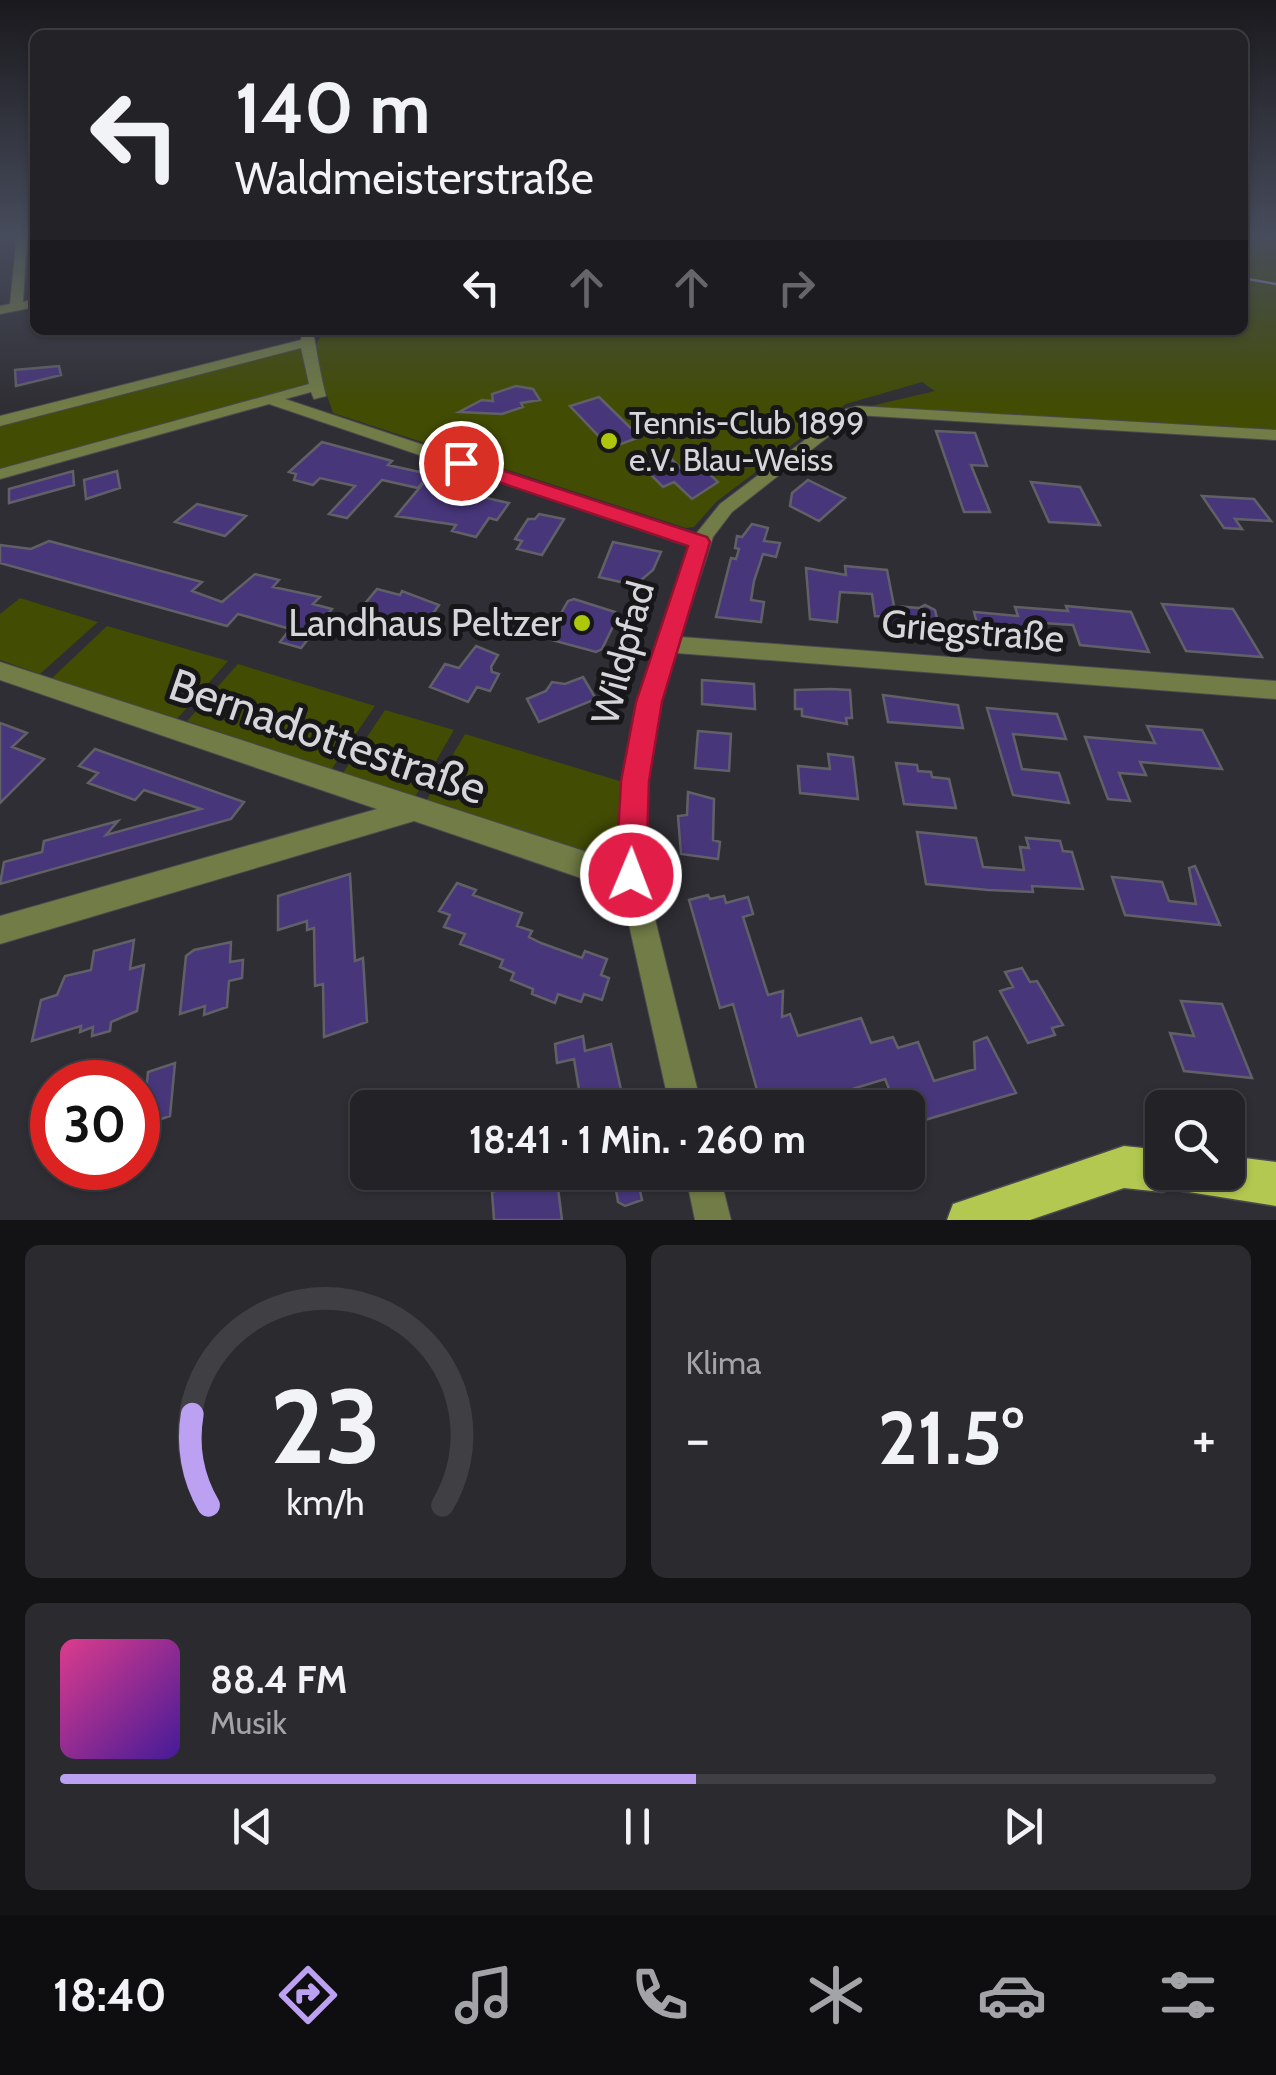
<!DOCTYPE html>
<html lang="de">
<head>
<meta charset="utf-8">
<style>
  :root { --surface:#232227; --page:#2b2a2f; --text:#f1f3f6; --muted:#a3a4a7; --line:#403f44; --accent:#bca0f2 }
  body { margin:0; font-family:Cabin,sans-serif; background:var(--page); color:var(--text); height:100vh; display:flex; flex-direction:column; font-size:38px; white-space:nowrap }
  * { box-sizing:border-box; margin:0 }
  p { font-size:32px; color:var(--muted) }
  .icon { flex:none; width:55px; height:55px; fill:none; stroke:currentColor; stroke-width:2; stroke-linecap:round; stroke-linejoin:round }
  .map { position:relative; height:1220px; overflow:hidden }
  .sheet { display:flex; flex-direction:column; gap:25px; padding:25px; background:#131315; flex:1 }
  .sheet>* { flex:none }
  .top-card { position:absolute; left:30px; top:30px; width:1218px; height:305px; border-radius:15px; box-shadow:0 2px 8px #0004,0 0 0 2px var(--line); background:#232227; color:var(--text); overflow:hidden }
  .fabs { position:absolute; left:1145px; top:1090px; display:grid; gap:20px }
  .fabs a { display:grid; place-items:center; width:100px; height:100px; border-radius:15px; background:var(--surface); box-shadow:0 2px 8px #0004,0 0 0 2px var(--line); font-size:50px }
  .speed { position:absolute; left:30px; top:1060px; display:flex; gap:20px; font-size:50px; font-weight:700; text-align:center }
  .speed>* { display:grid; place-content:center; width:130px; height:130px; border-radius:50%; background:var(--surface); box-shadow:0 2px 8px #0004,0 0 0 2px var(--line); line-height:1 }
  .speed .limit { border:15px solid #d22; background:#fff; color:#111 }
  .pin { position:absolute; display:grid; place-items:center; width:85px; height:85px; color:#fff; margin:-42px; border:5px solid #fff; border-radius:50%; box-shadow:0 2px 10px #0007 }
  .me { position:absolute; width:110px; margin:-55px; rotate:1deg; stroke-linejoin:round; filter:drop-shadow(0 0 8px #0008) }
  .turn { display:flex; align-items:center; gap:35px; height:210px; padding:0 40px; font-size:45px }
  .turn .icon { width:130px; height:130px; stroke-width:2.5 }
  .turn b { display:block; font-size:70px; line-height:85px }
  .lanes { display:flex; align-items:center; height:95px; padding:0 40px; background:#0003; justify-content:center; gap:50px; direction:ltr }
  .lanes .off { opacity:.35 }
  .big { font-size:75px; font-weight:700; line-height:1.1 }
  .sheet .tile { flex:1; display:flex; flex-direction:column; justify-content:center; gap:15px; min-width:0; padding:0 35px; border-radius:15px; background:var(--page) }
  .sheet .dial { align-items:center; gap:0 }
  .dial svg { height:260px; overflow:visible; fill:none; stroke:var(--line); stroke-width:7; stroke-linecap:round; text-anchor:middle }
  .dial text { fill:var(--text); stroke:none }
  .song { display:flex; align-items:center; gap:30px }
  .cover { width:120px; height:120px; border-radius:15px; background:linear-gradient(135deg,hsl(330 70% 55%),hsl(260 70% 35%)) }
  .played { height:10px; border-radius:5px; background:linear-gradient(90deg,var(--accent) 55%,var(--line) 55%) }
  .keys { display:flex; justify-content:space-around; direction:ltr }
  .heat { display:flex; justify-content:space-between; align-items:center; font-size:55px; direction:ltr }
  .sheet .tiles { flex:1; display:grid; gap:25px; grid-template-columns:1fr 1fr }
  .tile:last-child { grid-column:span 2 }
  .trip { position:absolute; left:350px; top:1090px; width:575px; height:100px; border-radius:15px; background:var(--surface); box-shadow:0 2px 8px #0004,0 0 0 2px var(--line); font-weight:700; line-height:100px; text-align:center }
  .menu { display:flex; height:160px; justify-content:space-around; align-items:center; background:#0e0e10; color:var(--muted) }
  .menu .icon { width:70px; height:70px }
  .menu .on { color:var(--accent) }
  .menu b { font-size:45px; color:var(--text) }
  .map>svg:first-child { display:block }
</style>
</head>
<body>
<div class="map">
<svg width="1276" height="1220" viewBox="0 0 1276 1220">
  <rect width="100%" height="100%" fill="#2f2e34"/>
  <path fill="#424c03" d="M1243,235H1276V431L862,408L935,391L922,382L846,404L716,502L694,527L686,528L333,413L312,352L322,334L338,330H1242Z
    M296,348L302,350L309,385L0,471V423Z
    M20,598L98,622L40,674L0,660V614Z
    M107,626L228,661L177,719L51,679Z
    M238,664L375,706L331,770L187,721Z
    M385,710L454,730L415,797L343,773Z
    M465,734L626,783L619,849L612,861L426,801Z"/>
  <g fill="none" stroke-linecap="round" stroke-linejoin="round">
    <path stroke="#998ec3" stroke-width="2.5" d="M1242,278L1276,284"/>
  </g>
  <path fill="#48367b" stroke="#616067" stroke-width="2.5" d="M59,366L61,375L16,386L15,370Z
    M516,386L533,389L540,400L521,403L523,407L502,414L459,412L482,400L493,401L492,394Z
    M599,397L640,437L610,448L570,406Z
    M936,431L975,433L987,466L971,465L990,512H964Z
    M322,442L392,461L388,465L429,474L418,488L382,480L347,518L329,514L355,486L320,478L313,485L294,480L296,474L289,472Z
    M668,456L684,471L700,465L718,482L692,499L674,482L663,487L642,466Z
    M73,471L74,485L9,503V489Z
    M117,471L120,488L86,499L84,480Z
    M426,480L467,490L464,493L509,503L497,520L489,518L476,537L452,531L456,525L396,516Z
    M808,480L845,498L819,521L790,506L792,493Z
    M1031,482L1080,487L1100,525L1049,522Z
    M1202,496L1254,499L1271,521L1235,519L1242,529L1224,528Z
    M197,504L246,516L225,536L175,522Z
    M539,514L564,519L542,555L517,549L522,541L515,539L528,519H535Z
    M752,524L768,528L764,541L780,543L776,557L763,554L754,581L751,600L764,602L761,622L716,617L731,558L736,559L739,549L735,548L737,536L742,537Z
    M49,541L202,582L192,591L222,602L255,574L279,580L273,587L320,597L313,604L332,609L301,648L280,642L290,629L259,620L238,614L227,626L0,563V545L31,549Z
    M613,542L661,552L653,570L640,581L628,578L625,583L599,577Z
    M845,566L887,570L894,606L919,608L925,605L935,610L941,635L889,630L887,617L875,616L872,594L840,592L837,622L810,619L806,568L846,575Z
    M377,589L400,595L402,591L439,605L422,629L400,626L358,612Z
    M574,599L615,612L613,616L617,618L602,649L596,652L552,640L557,633L546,629L554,614L560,615L568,601Z
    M1162,604L1233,609L1262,657L1186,651Z
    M1066,606L1131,612L1149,652L1080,645L1073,625L1028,622L1035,642L981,638L974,612L1018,616L1015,607L1068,611Z
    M476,646L498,655L491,667L492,672L499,674L490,691L477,687L468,702L430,687L445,664L459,668Z
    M583,677L596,699L539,722L527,699L546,691L552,682L565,684Z
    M702,680L754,684L755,709L702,704Z
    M831,689L850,690L852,718H846L847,724L802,716V709H795V690Z
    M883,695L958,705L963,728L888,722Z
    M987,708L1057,714L1066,739L1013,734L1022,769L1059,773L1069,803L1013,795Z
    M0,723L27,733L12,747L44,759L0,803Z
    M1147,726L1202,730L1222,769L1140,762L1146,775L1119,773L1130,801L1108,799L1085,737L1155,743Z
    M698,731L731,734L729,771L695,768Z
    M95,749L244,802L231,819L0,884L4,862L42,852L44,841L118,821L106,835L201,809L144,790L135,800L88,783L98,773L79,766Z
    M828,754L853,757L858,799L800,793L798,766L830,769Z
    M896,763L917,765L918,771L931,772L932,777L949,779L956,808L904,804Z
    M688,792L714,799L713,840L720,842L718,859L681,854L678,816L687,815Z
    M917,832L976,838L983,867L1024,870L1020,847L1029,848L1026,838L1060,841L1063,851L1072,852L1083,889L1032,886L1033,892L988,890L926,884Z
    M1195,866L1220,925L1125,915L1112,877L1162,882L1169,901L1196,904L1189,868Z
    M350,874L355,961L363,958L367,1022L324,1037L323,984L315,986L314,928L307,930V921L278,930V896Z
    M457,883L476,890L473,895L522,913L517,926L532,931L529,937L541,943L582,958L585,951L607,959L601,975L609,978L602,1000L584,994L581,1002L558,994L555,1003L532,994L533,989L511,980L514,973L500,967L503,960L460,944L465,934L444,927L450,915L439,911Z
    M708,895L710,899L724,896L726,903L748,897L753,914L743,917L768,995L783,991L782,1017L790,1014L798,1036L861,1018L871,1043L893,1037L898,1048L918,1042L934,1081L975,1069L974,1042L987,1037L1016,1093L908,1125V1108H897L885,1079L790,1108H762L733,1004L720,1008L689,900Z
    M134,940L130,969L144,965L137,1011L111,1022L110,1031L92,1036L93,1027L80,1032L81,1026L32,1041L41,1000L57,995L65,976L91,970L94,951Z
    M231,942L230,962L243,960L242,978L229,981L227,1007L204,1015L205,1006L180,1014L186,956L194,950Z
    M1022,968L1030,982L1037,981L1063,1025L1052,1028L1055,1035L1028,1043L1000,991L1013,987L1005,972Z
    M1181,1001L1222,1004L1252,1078L1184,1071L1170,1033L1194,1036Z
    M583,1036L585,1051L611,1044L625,1108H582L574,1059L557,1063L555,1044Z
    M175,1063L170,1116L138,1127V1104L145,1101L148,1072Z
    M556,1172L562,1220H494L492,1192Z
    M621,1172H636L642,1200L625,1206L618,1202L615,1184Z"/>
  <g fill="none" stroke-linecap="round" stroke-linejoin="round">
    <g stroke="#4a494f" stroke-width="2">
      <path id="minor" d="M17,235H27L23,302L35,299V307L0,314V306L10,304Z
        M302,330L313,332C317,351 320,374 326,396L314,399L311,392L285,399L695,535L720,504L846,409L858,406L1276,430V440L856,415L732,512L713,537L681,637L1276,681V699L676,653L660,702L647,781L644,875L702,1108H670L621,889H613L414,821L0,944V916L377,809L0,680V662L618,862C623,785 631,721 656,648L655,644L660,637L691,547L269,404L0,479V469L309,384L301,348L0,426V416L301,340Z
        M685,1172H719L731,1220H695Z"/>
    </g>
    <g stroke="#4a494f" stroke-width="3">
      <path id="major" d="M1124,1146L1162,1150V1172H1228V1156L1276,1162V1206L1170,1189L1162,1192L1124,1188L1030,1220H947L953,1204Z"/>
    </g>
    <use href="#minor" fill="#717c46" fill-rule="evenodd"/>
    <use href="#major" fill="#b3c850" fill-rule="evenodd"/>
  </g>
  <linearGradient id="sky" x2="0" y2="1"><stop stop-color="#1a191d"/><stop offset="0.58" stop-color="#474c5c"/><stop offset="1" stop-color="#474c5c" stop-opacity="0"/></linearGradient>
  <rect width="1276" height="406" fill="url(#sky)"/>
  <path fill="#e11d48" stroke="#92132f" stroke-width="2.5" d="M461,457L707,537L710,542L662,702L649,781L646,875L642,886L631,890L620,886L616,875L621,781L636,702L688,546L454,467L452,463Z"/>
  <g fill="#aec60b" stroke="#17171a" stroke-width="4">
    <circle cx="609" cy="441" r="10"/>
    <circle cx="582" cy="623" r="10"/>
  </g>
  <g text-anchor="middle" stroke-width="10" stroke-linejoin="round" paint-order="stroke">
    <g font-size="32" fill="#d6d6da" stroke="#17171a" text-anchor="start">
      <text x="629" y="434">Tennis-Club 1899<tspan x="629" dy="37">e.V. Blau-Weiss</tspan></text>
    </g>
    <g font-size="38" fill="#d6d6da" stroke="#17171a" text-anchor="end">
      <text x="562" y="636">Landhaus Peltzer</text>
    </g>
    <g font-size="38" fill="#d6d6da" stroke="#17171a">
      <text transform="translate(973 631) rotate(5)" y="13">Griegstraße</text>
      <text transform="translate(623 653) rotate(-75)" y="13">Wildpfad</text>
    </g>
    <g font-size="45" fill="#d6d6da" stroke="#17171a">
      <text transform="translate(328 736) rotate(19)" y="16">Bernadottestraße</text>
    </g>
  </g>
</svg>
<div class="fabs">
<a><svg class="icon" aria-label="search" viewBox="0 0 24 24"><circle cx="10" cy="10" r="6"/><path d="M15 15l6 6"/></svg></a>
</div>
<div class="speed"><div class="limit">30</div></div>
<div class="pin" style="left:461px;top:463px;background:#d93025"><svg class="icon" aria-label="arrive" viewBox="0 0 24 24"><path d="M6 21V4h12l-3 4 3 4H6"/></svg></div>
<svg class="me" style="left:631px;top:875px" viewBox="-20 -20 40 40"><circle r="17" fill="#e11d48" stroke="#fff" stroke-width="3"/><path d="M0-11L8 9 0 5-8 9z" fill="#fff"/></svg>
<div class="trip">18:41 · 1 Min. · 260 m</div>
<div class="top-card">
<div class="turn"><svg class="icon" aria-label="left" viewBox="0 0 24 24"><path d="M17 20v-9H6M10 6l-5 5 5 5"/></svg><div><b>140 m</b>Waldmeisterstraße</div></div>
<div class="lanes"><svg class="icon" aria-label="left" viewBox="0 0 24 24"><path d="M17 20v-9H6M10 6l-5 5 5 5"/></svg><svg class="icon off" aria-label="ahead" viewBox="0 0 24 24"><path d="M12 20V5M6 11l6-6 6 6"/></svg><svg class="icon off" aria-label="ahead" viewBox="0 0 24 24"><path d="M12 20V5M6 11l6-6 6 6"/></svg><svg class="icon off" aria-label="right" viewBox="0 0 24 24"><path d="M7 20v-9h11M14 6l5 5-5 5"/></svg></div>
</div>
</div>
<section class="sheet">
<div class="tiles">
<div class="tile dial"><svg viewBox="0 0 100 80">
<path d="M14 69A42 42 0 1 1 86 69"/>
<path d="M14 69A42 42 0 0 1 9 41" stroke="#bca0f2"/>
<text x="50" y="56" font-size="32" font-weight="700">23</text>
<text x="50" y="72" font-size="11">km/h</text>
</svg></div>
<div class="tile"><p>Klima</p>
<div class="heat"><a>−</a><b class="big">21.5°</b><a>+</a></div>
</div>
<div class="tile">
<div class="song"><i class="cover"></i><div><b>88.4 FM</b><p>Musik</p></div></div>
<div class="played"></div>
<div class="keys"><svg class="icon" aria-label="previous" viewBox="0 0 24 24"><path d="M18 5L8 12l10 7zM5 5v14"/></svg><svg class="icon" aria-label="pause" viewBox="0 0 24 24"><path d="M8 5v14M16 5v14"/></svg><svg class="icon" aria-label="next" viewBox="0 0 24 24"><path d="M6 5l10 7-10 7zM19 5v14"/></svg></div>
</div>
</div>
</section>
<nav class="menu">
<b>18:40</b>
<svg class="icon on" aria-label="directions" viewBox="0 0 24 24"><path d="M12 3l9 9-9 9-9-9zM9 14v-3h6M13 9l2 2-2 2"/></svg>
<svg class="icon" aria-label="music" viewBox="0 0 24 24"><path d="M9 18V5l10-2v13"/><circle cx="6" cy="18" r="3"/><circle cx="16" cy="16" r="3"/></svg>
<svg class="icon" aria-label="phone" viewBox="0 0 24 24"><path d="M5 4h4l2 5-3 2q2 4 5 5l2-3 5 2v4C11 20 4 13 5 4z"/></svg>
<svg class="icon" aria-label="climate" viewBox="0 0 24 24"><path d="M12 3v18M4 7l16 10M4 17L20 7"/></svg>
<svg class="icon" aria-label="car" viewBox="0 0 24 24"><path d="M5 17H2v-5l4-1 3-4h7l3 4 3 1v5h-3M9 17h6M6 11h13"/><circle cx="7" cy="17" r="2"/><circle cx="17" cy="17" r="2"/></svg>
<svg class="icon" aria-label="filters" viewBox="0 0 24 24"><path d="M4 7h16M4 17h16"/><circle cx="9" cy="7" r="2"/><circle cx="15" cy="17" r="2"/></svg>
</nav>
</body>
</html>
